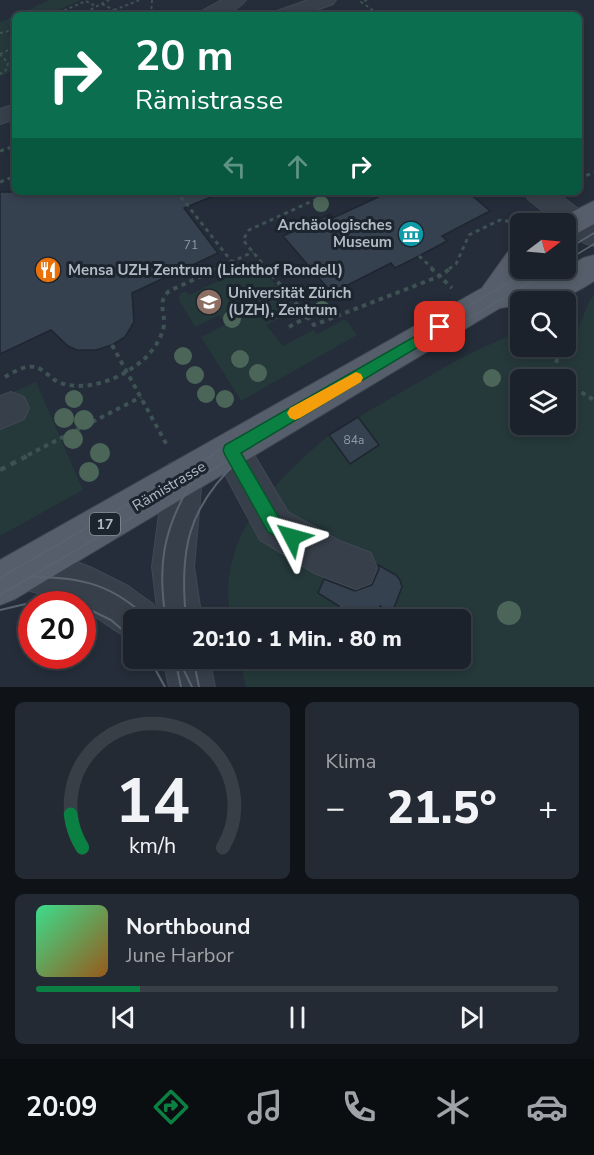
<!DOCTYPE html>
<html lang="de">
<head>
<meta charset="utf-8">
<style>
  :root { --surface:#1b222b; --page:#242a33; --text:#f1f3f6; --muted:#a0a4a9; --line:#393f47; --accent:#0b8043 }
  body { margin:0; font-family:"Nunito Sans",sans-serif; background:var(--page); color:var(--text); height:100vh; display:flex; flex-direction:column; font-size:22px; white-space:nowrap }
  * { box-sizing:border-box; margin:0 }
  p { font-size:20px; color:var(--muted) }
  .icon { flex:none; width:33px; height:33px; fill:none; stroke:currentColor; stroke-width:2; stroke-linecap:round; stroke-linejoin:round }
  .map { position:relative; height:687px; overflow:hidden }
  .side { display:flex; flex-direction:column; gap:15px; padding:15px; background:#0f1318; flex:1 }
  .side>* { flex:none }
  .guide { position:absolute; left:12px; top:12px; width:570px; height:183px; border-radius:9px; box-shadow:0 3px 9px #0003,0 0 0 2px var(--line); background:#0b6e4f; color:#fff; overflow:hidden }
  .needle { width:39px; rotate:74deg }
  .controls { position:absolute; left:510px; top:213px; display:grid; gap:12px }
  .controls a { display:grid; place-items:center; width:66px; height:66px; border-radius:9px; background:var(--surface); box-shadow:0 3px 9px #0003,0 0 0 2px var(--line); font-size:30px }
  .speed { position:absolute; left:18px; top:591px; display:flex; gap:12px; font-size:30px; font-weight:700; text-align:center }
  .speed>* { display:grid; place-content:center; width:78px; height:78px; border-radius:50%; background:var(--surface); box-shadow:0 3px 9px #0003,0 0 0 2px var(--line); line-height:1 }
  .speed .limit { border:9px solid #d22; background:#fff; color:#111 }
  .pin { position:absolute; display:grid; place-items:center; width:51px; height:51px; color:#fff; margin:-26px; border-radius:12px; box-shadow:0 3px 9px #0006 }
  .me { position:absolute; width:66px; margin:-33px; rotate:309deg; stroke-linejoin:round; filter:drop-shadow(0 0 4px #0008) }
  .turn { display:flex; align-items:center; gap:21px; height:126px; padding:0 24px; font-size:27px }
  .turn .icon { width:78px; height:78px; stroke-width:2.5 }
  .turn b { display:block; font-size:42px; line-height:51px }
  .lanes { display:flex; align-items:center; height:57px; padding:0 24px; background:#0003; justify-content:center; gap:30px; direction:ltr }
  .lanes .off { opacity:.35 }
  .big { font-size:45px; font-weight:800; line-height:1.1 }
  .side .card { flex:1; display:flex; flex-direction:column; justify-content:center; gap:9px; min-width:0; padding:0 21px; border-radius:9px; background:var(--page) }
  .side .dial { align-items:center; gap:0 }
  .dial svg { height:156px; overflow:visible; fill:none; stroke:var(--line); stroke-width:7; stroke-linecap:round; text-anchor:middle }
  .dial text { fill:var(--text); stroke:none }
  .song { display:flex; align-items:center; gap:18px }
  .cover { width:72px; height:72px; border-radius:9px; background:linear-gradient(135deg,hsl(150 70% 55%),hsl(30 70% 35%)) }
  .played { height:6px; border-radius:3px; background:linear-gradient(90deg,var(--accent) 20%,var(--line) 20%) }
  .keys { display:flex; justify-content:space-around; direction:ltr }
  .heat { display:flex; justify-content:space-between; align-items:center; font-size:33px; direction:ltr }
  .side .tiles { flex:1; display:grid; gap:15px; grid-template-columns:1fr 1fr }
  .card:last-child { grid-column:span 2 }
  .trip { position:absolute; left:123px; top:609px; width:348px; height:60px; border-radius:9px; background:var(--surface); box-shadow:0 3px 9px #0003,0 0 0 2px var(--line); font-weight:800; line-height:60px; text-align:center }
  .tabs { display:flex; height:96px; justify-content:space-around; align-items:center; background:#0b0e11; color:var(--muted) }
  .tabs .icon { width:42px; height:42px }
  .tabs .active { color:var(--accent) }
  .tabs b { font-size:27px; color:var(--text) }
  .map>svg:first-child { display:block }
</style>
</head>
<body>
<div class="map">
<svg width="594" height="687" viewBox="0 0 594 687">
  <rect width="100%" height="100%" fill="#242d39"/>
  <path fill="#25383a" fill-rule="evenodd" d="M49,0H81L46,15H17Z
    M15,16V29L6,33L15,39V69L0,77V22Z
    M258,264L296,310L266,325L283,346L313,330L317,334L343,320L347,321L357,335L241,401L201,337L226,324L219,315L195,327L178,298L181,293L186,291L189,295L249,266Z
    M594,294V687H246L239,659L460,658V620H231C215,538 272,484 329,435L350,464L379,445L358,417L466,355L520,331V346H566V334L575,337L588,304ZM520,380H566V424H520Z
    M36,382L83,490L0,536V428L9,394Z"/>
  <path fill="#364150" stroke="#1e2630" stroke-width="1.5" d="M0,192H223L184,208L218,253L132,293L134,322L125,337L112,345L96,350H77L68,346L51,330L0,354Z
    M389,192H468L490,211L442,236L447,241L419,256L395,268L391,263L332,293L283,236L330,214L333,218Z
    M358,417L379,445L350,464L329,435Z
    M378,565L396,575L400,580L402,587L392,613L380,606L375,620H355L337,610L339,606L318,593L324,579L355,591L372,585L379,569Z"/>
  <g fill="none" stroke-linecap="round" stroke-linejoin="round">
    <g stroke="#404853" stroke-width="2">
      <path id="minor" d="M222,0H246C235,15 216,15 199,15L202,11Z
        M308,0H336L333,4L303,15H274L277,11Z
        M15,104V119L0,124V109Z
        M525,192H556L594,221V246L584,243L566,229V224H559L528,199Z
        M11,392L24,397L29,408L24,419L0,429V396Z
        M231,432L244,438L288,512L340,541L371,553L377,568L371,583L356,589L314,573L260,540L212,450L218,438Z
        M183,458L197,464L202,477L194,567L202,620H134V641C115,633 101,618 82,609V604H75L10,585L4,570L10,555L25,549L77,562L92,568L128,586L153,604L158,616L152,567L164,477L169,464Z
        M163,658H209L215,687H169Z"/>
    </g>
    <g stroke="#404853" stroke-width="2">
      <path id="major" d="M594,201V224L576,234L566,237V224H554L556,220Z
        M520,246V268H528L520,281L556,275L583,258L594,255V281C567,299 553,302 520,302V305L500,308L15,599L0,605V560L482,288L510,249Z"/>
    </g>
    <path stroke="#3e5153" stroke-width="2" stroke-dasharray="3 3" stroke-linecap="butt" d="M367,0L361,2L380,15
      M102,4L124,15
      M114,10L140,0
      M53,15L86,1L97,7
      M80,15L109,0
      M151,15L152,0
      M0,33L15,30
      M0,54L8,63L6,70L0,74
      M0,54L15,47"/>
    <path stroke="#3e5153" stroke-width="3" stroke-dasharray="4 4" stroke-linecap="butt" d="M0,151L15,146
      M579,179L594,172
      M0,182L15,176
      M181,197L232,262
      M419,256L433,269
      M216,269L253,252
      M267,269L243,240L249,230L332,192
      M449,269L456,264L469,235L500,220L518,223"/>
    <path stroke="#3e5153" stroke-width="4" stroke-dasharray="4.5 4.5" stroke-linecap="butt" d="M266,268L314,325L440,276L451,268
      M431,268L452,288
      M289,327L307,317
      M566,332L572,310
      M112,345L168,447
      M553,372L560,380
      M5,377C13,372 25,365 35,367C44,369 50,378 58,382C86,393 121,379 143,360C153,351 162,338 164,325C165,310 157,303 169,291L219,268
      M551,380L561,346
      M566,383L594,400
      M28,455L141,397"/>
    <path stroke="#3e5153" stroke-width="4.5" stroke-dasharray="6 6" stroke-linecap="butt" d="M0,470L31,454"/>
    <use href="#minor" fill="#373f4a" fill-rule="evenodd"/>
    <use href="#major" fill="#555e6a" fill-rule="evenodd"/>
    <path stroke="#596370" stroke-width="1.5" d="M566,250L594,233
      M566,261L594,244
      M211,455L534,268
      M237,455L554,268"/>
    <path stroke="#596370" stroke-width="2" d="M33,577C82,577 114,585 149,620
      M0,578L214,454
      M0,595L239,454
      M82,606L111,620L134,640
      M0,610L47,599L74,604
      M166,620C157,566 163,530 191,483
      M186,620C180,551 186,509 239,460
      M149,658L165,687
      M178,658L192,687
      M193,658L199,687
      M176,664L181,687"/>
  </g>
  <g fill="#4b6659">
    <circle cx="321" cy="204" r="8"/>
    <circle cx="322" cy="309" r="8"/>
    <circle cx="232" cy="319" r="9"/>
    <circle cx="183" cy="356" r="9"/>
    <circle cx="240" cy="359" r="9"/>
    <circle cx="258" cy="373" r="9"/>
    <circle cx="195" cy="375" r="9"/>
    <circle cx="492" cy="378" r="9"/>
    <circle cx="206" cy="394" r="9"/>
    <circle cx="74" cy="399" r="9"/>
    <circle cx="225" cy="399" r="9"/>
    <circle cx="64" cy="418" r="10"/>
    <circle cx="84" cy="420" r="10"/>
    <circle cx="73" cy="439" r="10"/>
    <circle cx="100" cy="453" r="10"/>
    <circle cx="89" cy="472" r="10"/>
    <circle cx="509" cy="613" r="12"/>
  </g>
  <path fill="#0b8043" stroke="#07532c" stroke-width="1.5" d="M440,322L445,323L447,327L445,331L241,453L280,520L298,531L301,537L298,543L292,545L268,532L225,455L223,450L225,445Z"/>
  <path fill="#f59e0b" d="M356,372L361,374L363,378L361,382L300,418L295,420L290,418L287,413L290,408Z"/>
  <defs>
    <g id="museum-disc" transform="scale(1.35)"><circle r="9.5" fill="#0f9aa8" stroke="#1c242e"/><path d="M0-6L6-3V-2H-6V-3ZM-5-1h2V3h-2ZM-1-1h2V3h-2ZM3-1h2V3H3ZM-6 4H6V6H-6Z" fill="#fff"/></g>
    <g id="restaurant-disc" transform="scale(1.35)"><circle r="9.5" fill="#e8710a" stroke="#1c242e"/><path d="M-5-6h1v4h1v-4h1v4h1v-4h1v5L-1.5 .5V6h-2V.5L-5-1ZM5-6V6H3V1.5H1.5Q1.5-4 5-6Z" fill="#fff"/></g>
    <g id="university-disc" transform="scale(1.35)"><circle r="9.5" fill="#8d6e63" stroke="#1c242e"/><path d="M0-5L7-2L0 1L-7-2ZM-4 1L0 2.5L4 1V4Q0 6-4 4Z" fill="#fff"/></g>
  </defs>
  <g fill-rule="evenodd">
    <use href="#museum-disc" x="411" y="234"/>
    <use href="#restaurant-disc" x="48" y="270"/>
    <use href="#university-disc" x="209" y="302"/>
  </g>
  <g text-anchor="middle" stroke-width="6" stroke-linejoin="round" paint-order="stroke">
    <g font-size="12" fill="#919aa6">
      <text x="191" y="249">71</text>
      <text x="354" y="444">84a</text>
    </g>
    <rect fill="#1c242e" stroke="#858d98" stroke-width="1.5" x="90" y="513" width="30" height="22" rx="4.5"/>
    <g font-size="14" font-weight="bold" fill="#b2bac6">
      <text x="105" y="529">17</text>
    </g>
    <g font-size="15" font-weight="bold" fill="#b2bac6" stroke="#1c242e" text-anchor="start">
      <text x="392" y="230" text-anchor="end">Archäologisches<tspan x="392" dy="17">Museum</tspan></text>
      <text x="68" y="275">Mensa UZH Zentrum (Lichthof Rondell)</text>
      <text x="228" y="298">Universität Zürich<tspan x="228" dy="17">(UZH), Zentrum</tspan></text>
    </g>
    <g font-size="15" fill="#b2bac6" stroke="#1c242e">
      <text transform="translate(169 486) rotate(-31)" y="5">Rämistrasse</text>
    </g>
  </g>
</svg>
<div class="controls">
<a><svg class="needle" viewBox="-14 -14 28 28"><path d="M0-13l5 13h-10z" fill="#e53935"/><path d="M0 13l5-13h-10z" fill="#a0a4a9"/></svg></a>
<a><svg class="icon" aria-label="search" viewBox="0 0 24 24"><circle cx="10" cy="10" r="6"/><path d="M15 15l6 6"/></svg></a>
<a><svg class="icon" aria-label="layers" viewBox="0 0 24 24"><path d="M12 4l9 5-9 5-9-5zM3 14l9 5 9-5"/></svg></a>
</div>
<div class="speed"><div class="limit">20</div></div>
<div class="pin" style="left:440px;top:327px;background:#d93025"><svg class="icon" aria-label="arrive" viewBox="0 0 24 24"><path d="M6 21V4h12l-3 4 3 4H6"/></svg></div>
<svg class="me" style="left:292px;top:537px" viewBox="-20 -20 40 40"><path d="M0-17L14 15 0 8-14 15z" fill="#0b8043" stroke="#fff" stroke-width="4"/></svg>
<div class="trip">20:10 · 1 Min. · 80 m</div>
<div class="guide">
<div class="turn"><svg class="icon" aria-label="right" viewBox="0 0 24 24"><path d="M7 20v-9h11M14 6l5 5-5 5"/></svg><div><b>20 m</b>Rämistrasse</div></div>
<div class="lanes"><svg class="icon off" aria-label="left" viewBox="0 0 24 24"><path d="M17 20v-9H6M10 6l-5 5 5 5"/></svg><svg class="icon off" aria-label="ahead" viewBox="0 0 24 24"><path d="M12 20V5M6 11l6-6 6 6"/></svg><svg class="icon" aria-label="right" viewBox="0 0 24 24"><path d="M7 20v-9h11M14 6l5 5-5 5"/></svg></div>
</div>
</div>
<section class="side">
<div class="tiles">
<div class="card dial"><svg viewBox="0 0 100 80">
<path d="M14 69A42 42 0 1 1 86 69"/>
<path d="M14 69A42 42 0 0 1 8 52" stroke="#0b8043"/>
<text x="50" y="56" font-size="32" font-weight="700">14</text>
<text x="50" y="72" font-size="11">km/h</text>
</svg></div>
<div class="card"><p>Klima</p>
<div class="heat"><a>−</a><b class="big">21.5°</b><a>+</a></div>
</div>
<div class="card">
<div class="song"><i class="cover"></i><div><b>Northbound</b><p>June Harbor</p></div></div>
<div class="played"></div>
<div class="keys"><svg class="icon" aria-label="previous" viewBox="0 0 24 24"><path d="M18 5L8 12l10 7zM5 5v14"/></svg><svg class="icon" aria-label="pause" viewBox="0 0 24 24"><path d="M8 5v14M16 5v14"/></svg><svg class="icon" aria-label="next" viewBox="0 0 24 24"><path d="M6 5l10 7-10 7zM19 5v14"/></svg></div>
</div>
</div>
</section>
<nav class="tabs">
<b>20:09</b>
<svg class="icon active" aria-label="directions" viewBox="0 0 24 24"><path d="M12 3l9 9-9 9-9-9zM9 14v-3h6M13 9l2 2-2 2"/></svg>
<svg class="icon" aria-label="music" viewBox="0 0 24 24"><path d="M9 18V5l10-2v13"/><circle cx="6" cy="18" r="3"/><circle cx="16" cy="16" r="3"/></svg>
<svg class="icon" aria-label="phone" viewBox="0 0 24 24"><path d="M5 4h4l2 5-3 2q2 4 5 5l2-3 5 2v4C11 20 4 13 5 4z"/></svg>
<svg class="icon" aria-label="climate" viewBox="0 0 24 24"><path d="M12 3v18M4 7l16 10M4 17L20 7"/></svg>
<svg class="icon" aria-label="car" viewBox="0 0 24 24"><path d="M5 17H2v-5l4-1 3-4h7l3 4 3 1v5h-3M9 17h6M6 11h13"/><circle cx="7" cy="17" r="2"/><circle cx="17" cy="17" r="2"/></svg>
</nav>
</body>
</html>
